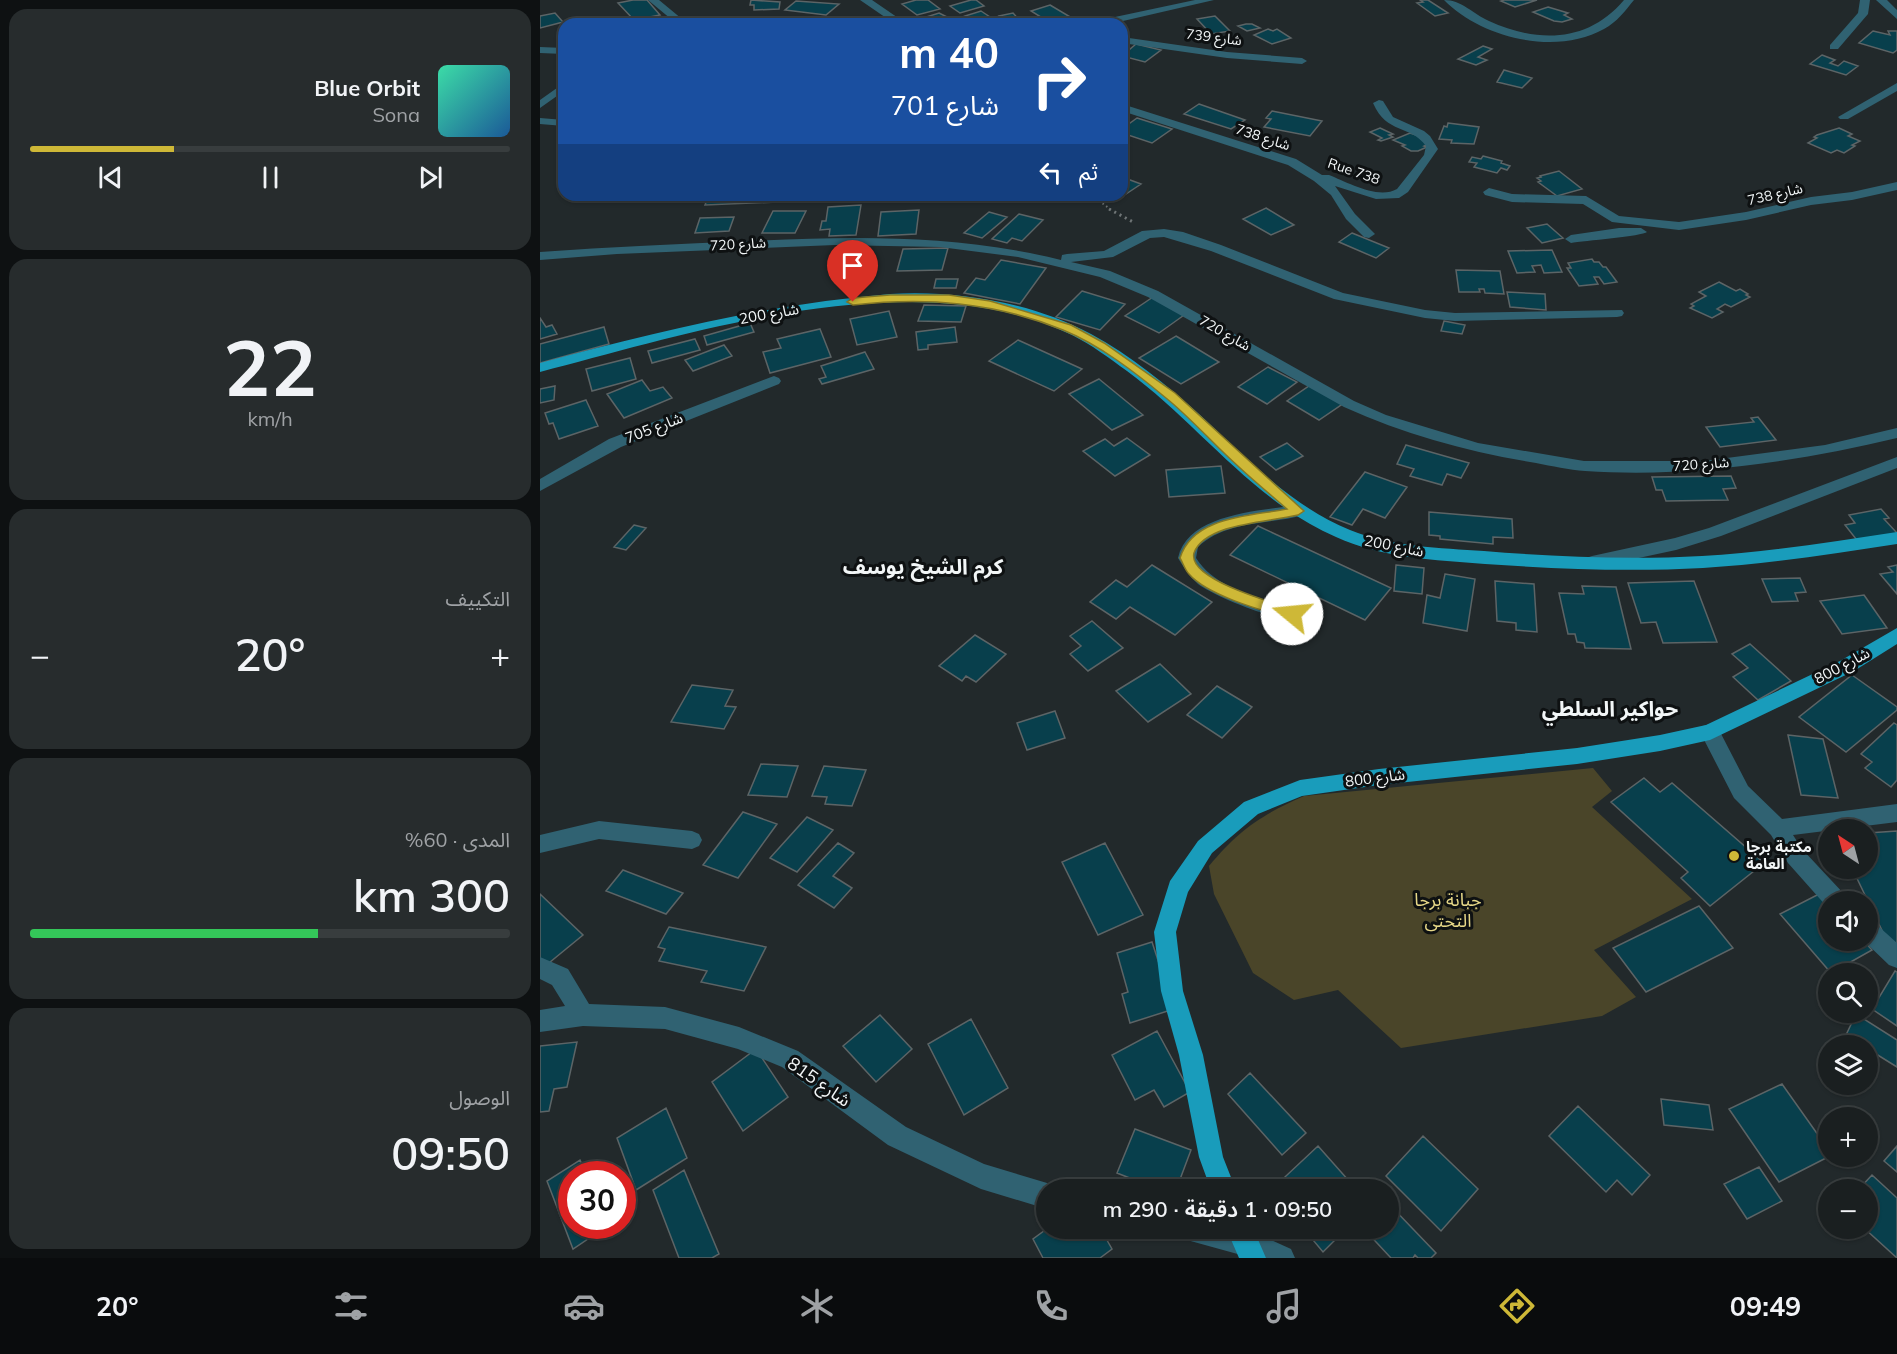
<!DOCTYPE html>
<html lang="ar">
<head>
<meta charset="utf-8">
<style>
  :root { --surface:#1a1f20; --page:#272c2d; --text:#f1f3f6; --muted:#9fa2a5; --line:#383d3e; --accent:#ceb837 }
  body { margin:0; font-family:Mulish,"Noto Sans Arabic",sans-serif; background:var(--page); color:var(--text); direction:rtl; height:100vh; display:flex; flex-direction:column; font-size:22px; white-space:nowrap }
  * { box-sizing:border-box; margin:0 }
  p { font-size:20px; color:var(--muted) }
  .icon { flex:none; width:33px; height:33px; fill:none; stroke:currentColor; stroke-width:2; stroke-linecap:round; stroke-linejoin:round }
  .map { position:relative; flex:1; overflow:hidden; direction:ltr }
  .side { display:flex; flex-direction:column; gap:9px; padding:9px; background:#0e1112; width:540px }
  .side>* { flex:none }
  .banner { position:absolute; left:18px; top:18px; width:570px; height:183px; border-radius:18px; box-shadow:0 2px 4px #0004,0 0 0 2px var(--line); direction:rtl; background:#1a4fa0; color:#fff; overflow:hidden }
  .needle { width:39px; rotate:324deg }
  .fabs { position:absolute; left:1278px; top:819px; display:grid; gap:12px }
  .fabs a { display:grid; place-items:center; width:60px; height:60px; border-radius:50%; background:var(--surface); box-shadow:0 2px 4px #0004,0 0 0 2px var(--line); font-size:30px }
  .speed { position:absolute; left:18px; top:1161px; display:flex; gap:12px; font-size:30px; font-weight:700; text-align:center }
  .speed>* { display:grid; place-content:center; width:78px; height:78px; border-radius:50%; background:var(--surface); box-shadow:0 2px 4px #0004,0 0 0 2px var(--line); line-height:1 }
  .speed .limit { border:9px solid #d22; background:#fff; color:#111 }
  .pin { position:absolute; display:grid; place-items:center; width:51px; height:51px; color:#fff; margin:-62px -26px; border-radius:50% 50% 50% 0; rotate:-45deg; box-shadow:0 0 6px #0007 }
  .pin .icon { rotate:45deg }
  .me { position:absolute; width:66px; margin:-33px; rotate:287deg; stroke-linejoin:round; filter:drop-shadow(0 0 4px #0008) }
  .turn { display:flex; align-items:center; gap:21px; height:126px; padding:0 30px; font-size:27px }
  .turn .icon { width:78px; height:78px; stroke-width:2.5 }
  .turn b { display:block; font-size:42px; line-height:51px }
  .then { display:flex; align-items:center; height:57px; padding:0 30px; background:#0003; gap:12px; font-size:22px }
  .big { font-size:45px; font-weight:600; line-height:1.1 }
  .side .card { flex:1; display:flex; flex-direction:column; justify-content:center; gap:9px; min-width:0; padding:0 21px; border-radius:18px; background:var(--page) }
  .side .dial { align-items:center; gap:0 }
  .dial b { font-size:78px; line-height:1 }
  .song { display:flex; align-items:center; gap:18px }
  .cover { width:72px; height:72px; border-radius:9px; background:linear-gradient(135deg,hsl(160 70% 55%),hsl(210 70% 35%)) }
  .played { height:6px; border-radius:3px; background:linear-gradient(90deg,var(--accent) 30%,var(--line) 30%) }
  .keys { display:flex; justify-content:space-around; direction:ltr }
  .heat { display:flex; justify-content:space-between; align-items:center; font-size:33px; direction:ltr }
  .charge { height:9px; border-radius:4px; background:linear-gradient(90deg,#34c759 60%,var(--line) 0) }
  .trip { position:absolute; left:496px; top:1179px; width:363px; height:60px; border-radius:30px; background:var(--surface); box-shadow:0 2px 4px #0004,0 0 0 2px var(--line); font-weight:600; line-height:60px; text-align:center; direction:rtl }
  .dock { display:flex; height:96px; justify-content:space-around; align-items:center; background:#0a0c0d; color:var(--muted) }
  .dock .icon { width:42px; height:42px }
  .dock .on { color:var(--accent) }
  .dock b { font-size:27px; color:var(--text) }
  main { display:flex; flex:1; min-height:0 }
  .map>svg:first-child { display:block }
</style>
</head>
<body>
<main>
<div class="map">
<svg width="1357" height="1258" viewBox="0 0 1357 1258">
  <rect width="100%" height="100%" fill="#22292b"/>
  <path fill="#4a4529" d="M1053,768L1072,791L1052,807L1152,899L1054,950L1096,997L1062,1016L861,1048L798,990L754,1000L713,973L674,894L669,866C699,830 721,815 764,796Z"/>
  <path fill="#083f4c" stroke="#5c6466" stroke-width="1.5" d="M93,0H107L120,15L94,20L78,3Z
    M211,0L240,2L239,9L214,10V5H210Z
    M376,0H388L400,9L377,15L362,4Z
    M431,0H436L444,6L420,13L410,6Z
    M880,0H888L908,13L895,16L877,3L883,2Z
    M964,0H997L975,7L961,1Z
    M256,1L299,4L286,15L245,10Z
    M510,5L532,18L512,24L491,11Z
    M1008,7L1028,13L1024,15L1032,19L1022,22L1014,21L993,12Z
    M441,11L450,17L434,22L425,16Z
    M15,13L23,22L0,28V16Z
    M399,13L413,20L403,24H389L380,19Z
    M473,13L483,24L456,23L464,21L459,16Z
    M675,16L690,31L671,34L657,19Z
    M706,24H712L720,28L707,31L698,26Z
    M728,29L733,31L737,29L751,38L732,44L714,35Z
    M1333,31L1350,35L1348,31H1357V50L1353,53L1319,43Z
    M596,44L621,50L605,62L582,56Z
    M943,46L952,49L938,57L947,60L936,65L918,59Z
    M1282,55L1295,60L1290,63L1298,66L1304,61L1318,66L1306,75L1270,64Z
    M964,70L992,78L982,88L957,82Z
    M659,104L705,120L691,129L644,114Z
    M732,111L782,121L770,136L724,127L731,119L726,118Z
    M597,118L632,129L612,143L582,133V129Z
    M908,123L939,127L934,144L911,143L912,140L899,139L904,126L907,127Z
    M840,128L853,134L849,135L853,137L841,141L838,140L842,138L830,132Z
    M1299,128L1312,134L1308,136L1320,141L1312,145L1315,146L1304,153L1297,150L1291,153L1268,143L1277,138L1274,137L1277,135Z
    M870,133L876,135L888,144L884,146L887,147L878,151H871L862,146L865,145L853,140Z
    M943,156L962,161L961,163L970,166L967,170L961,168L957,173L934,167L937,163L929,162L932,157L941,159Z
    M1019,171L1042,189L1017,196L998,182L1001,181L997,178L1001,177L1000,176Z
    M582,177L601,184L586,194L582,193Z
    M169,195H239L237,202L165,205Z
    M321,205L316,235L289,236L290,229L280,230L282,221H286L288,207Z
    M726,208L754,225L731,235L703,219Z
    M379,210L376,234L338,236L341,212Z
    M233,211H266L255,233H222Z
    M449,212L467,217L442,238L424,233Z
    M479,214L503,220L482,241L472,238L467,243L452,239Z
    M194,217L189,231L155,233L160,218Z
    M1007,224L1023,238L1002,243L987,228Z
    M812,233L849,248L836,258L799,242Z
    M408,248L402,270L357,271L363,249Z
    M1012,250L1022,272L1004,273L1001,265L992,266L995,272L977,273L968,251Z
    M1052,259L1054,262H1059L1063,267H1066L1077,282L1064,284L1059,277H1054L1058,284L1039,286L1027,268H1031L1028,263Z
    M461,260L506,268L480,304L424,293L436,278L445,280Z
    M916,270L960,271L964,294L945,293L944,289H939L940,292H919Z
    M396,279H418L416,288H394Z
    M1179,282L1196,291L1200,289L1208,294L1206,295L1210,297L1191,307L1185,304L1177,309L1183,312L1172,318L1150,308L1154,306L1151,304L1166,296L1159,292Z
    M542,291L585,304L560,330L516,317Z
    M967,292L1005,294L1006,310L970,307Z
    M613,297L647,313L619,333L585,316Z
    M384,305L426,306L421,322L378,321Z
    M349,311L357,337L317,345L310,319Z
    M0,318L6,327L12,325L17,334L0,339Z
    M904,321L925,325L922,334L901,331Z
    M210,323L214,332L167,345L164,336Z
    M64,327L69,344L0,363V344Z
    M415,327L417,342L388,345V349L378,350L376,332Z
    M280,329L291,357L230,373L223,352L241,348L237,339Z
    M636,336L679,362L641,384L599,358Z
    M155,339L160,350L112,363L108,351Z
    M478,340L542,369L514,391L449,361Z
    M184,345L192,356L153,371L145,360Z
    M325,352L334,369L282,384L279,379L286,377L281,366Z
    M90,358L96,379L52,391L46,369Z
    M728,367L757,382L727,404L698,387Z
    M559,379L603,415L572,430L529,394Z
    M102,380L110,391L123,387L132,398L84,418L67,394Z
    M772,384L804,403L779,420L747,401Z
    M15,386L14,400L0,403V389Z
    M46,400L58,426L19,439L13,423L9,424L5,413Z
    M1218,417L1236,440L1180,447L1166,427L1214,422L1211,418Z
    M587,438L610,455L575,476L543,451L565,439L574,446Z
    M747,443L763,456L736,470L720,457Z
    M866,445L929,463L921,478L907,474L902,485L870,476L874,469L857,464Z
    M681,466L685,493L629,497L626,470Z
    M825,472L867,487L845,518L823,509L812,525L790,517Z
    M1191,476L1196,488L1183,489L1188,500L1126,501L1122,490H1116L1112,477Z
    M1341,509L1349,518L1344,519L1357,533V537L1325,543L1316,539L1305,525L1315,523L1309,515Z
    M889,512L972,519L973,538L953,537V544L900,539V536L889,535Z
    M94,525L106,528L86,550L74,547Z
    M718,526L851,588L825,620L690,555Z
    M612,565L672,602L635,635L590,607L576,619L550,602L576,580L587,587Z
    M856,565L884,568L882,594L854,591Z
    M1357,565V594L1340,574L1353,572L1348,567Z
    M905,574L935,579L927,631L883,623L887,595L900,598Z
    M1260,578L1266,592L1255,593L1258,601L1232,602L1222,579Z
    M955,581L994,584L997,632L976,630V623L957,621Z
    M1154,581L1177,642L1123,643L1116,622L1101,623L1088,583Z
    M1042,586L1076,587L1091,649L1045,648L1044,643L1037,642L1035,634H1028L1019,593L1044,594Z
    M1324,595L1347,628L1302,634L1280,601Z
    M552,621L583,648L548,671L530,654L541,646L530,636Z
    M435,635L466,654L436,682L426,676L422,681L399,666Z
    M1210,644L1251,681L1218,700L1193,677L1208,668L1192,654Z
    M620,664L651,694L608,722L576,691Z
    M1312,675L1357,707V710L1306,752L1259,717Z
    M152,685L193,690L185,706L196,707L184,729L131,722Z
    M677,686L712,707L682,738L647,715Z
    M515,711L525,738L487,750L477,723Z
    M1354,723L1357,725V780L1351,787L1325,768L1332,762L1321,754Z
    M1248,735L1283,739L1298,798L1261,795Z
    M221,764L258,766L247,797L208,795Z
    M284,766L326,770L312,806L285,804L287,797L272,796Z
    M1104,778L1120,792L1132,783L1224,863L1170,906L1141,878L1148,872L1071,802Z
    M203,812L237,824L198,878L163,865Z
    M267,817L293,830L257,872L230,858Z
    M1357,831V946L1350,947L1312,868H1328V833Z
    M298,843L314,853L293,876L312,888L294,908L258,885Z
    M565,843L603,915L558,935L522,862Z
    M83,870L143,893L126,914L66,891Z
    M1281,893L1288,902V940H1323L1332,950L1291,973L1240,914Z
    M0,894L43,935L4,967L0,963Z
    M1159,906L1193,948L1106,992L1073,948Z
    M129,927L226,947L204,991L161,982L167,971L119,961L125,949L118,947Z
    M612,942L634,1009L590,1023L582,994L588,992L577,953Z
    M1355,971L1357,972V1026L1332,1009Z
    M1316,1014L1357,1040V1067L1328,1049V1046H1322L1306,1035Z
    M340,1015L372,1049L336,1082L303,1046Z
    M431,1019L468,1088L424,1115L388,1044Z
    M617,1031L650,1092L624,1107L614,1090L595,1100L572,1055Z
    M37,1042L27,1087L14,1089L9,1111L0,1112V1046Z
    M216,1049L248,1097L203,1131L172,1082Z
    M710,1073L766,1133L742,1155L688,1094Z
    M1242,1084L1288,1149V1156H1290L1239,1182L1189,1109Z
    M1121,1099L1169,1105L1173,1130L1124,1125Z
    M1038,1106L1110,1175L1092,1195L1077,1180L1066,1192L1009,1136Z
    M126,1108L147,1158L96,1190L77,1138Z
    M595,1129L651,1150L636,1190H620L577,1173Z
    M883,1136L938,1189L901,1231L846,1176Z
    M778,1146L817,1190H731Z
    M1357,1146V1172L1344,1161Z
    M40,1160L46,1174H32V1226H67L33,1249L7,1181Z
    M1219,1167L1242,1201L1207,1219L1184,1184Z
    M144,1170L179,1254L172,1258H139L113,1190Z
    M1332,1175L1357,1198V1258L1324,1228H1328V1190H1318Z
    M849,1204L896,1253L891,1258H878L875,1255L873,1258H851L823,1228H849Z
    M508,1228H534L538,1235L548,1228H560L572,1249L560,1258H503L493,1239Z
    M763,1228H807L783,1252Z"/>
  <g fill="none" stroke-linecap="round" stroke-linejoin="round">
    <path stroke="#6f7576" stroke-width="2" stroke-dasharray="1.5 3" stroke-linecap="butt" d="M552,195L571,210"/>
    <path stroke="#6f7576" stroke-width="3" stroke-dasharray="2 4" stroke-linecap="butt" d="M569,209L595,223"/>
    <path fill="#306272" fill-rule="evenodd" d="M108,0H119L148,24H137Z
      M320,0H332L367,24H355Z
      M655,0H674L570,24H551L556,21Z
      M904,0C922,0 933,14 949,21C997,43 1048,43 1084,0H1094C1085,11 1077,22 1064,29C1016,56 941,38 904,0Z
      M1320,0H1330L1328,14L1298,49H1290V45L1318,13Z
      M1336,0H1347L1357,10V19Z
      M582,37L687,52L762,58L767,61L762,64L687,58L582,43Z
      M0,47L24,48V54L0,53Z
      M24,83V91L0,108V100Z
      M1357,83V91L1308,119H1300L1298,117Z
      M839,100L843,101L853,117L884,131L890,136L898,149L868,192L859,198L836,199L795,186L815,214L835,234L829,238L824,237L806,219L791,195L774,181L748,165L582,111V104L756,159L782,175H789C807,182 838,200 857,189L884,155L886,146C870,124 847,135 833,103Z
      M0,118L24,120V126L0,124Z
      M1357,182V190L1312,200L1271,205L1206,220L1139,230L1072,222L1043,204L972,202L945,195L943,192L949,188L972,194L1046,196L1079,216L1139,222L1206,212L1271,197L1312,192Z
      M1079,228H1101L1107,232C1103,236 1043,241 1031,243L1025,239L1031,235Z
      M624,229L643,232L681,245L803,293L885,310L915,313L1082,310L1084,313L1082,316L1077,317L915,321L885,318L794,299L671,251L624,237L610,238L573,257L531,262L570,271L618,291L814,401L846,415L938,443L1044,461H1164L1285,445L1357,428V438C1255,462 1151,478 1045,471C1029,470 1012,466 996,463C929,452 866,435 804,407L608,297L560,277L478,257L400,247L295,245L77,254L0,260V252C70,247 139,244 209,241C316,236 416,234 521,260L522,255L527,254L564,251L602,231Z
      M234,376L239,378L241,381L239,384L81,447L0,491V479L69,439Z
      M1357,457V468L1181,536L1136,550L1052,568L1046,566L1043,562L1046,558L1052,556L1135,538L1169,528Z
      M758,505L764,507L766,511L764,515C728,525 687,520 658,547L656,558C677,591 723,598 758,609L761,614L758,619C741,624 674,596 658,584C650,577 644,568 638,558C648,513 721,511 758,505Z
      M1170,724L1177,726L1208,786L1242,819L1357,804V822L1253,835L1262,849L1305,895L1308,902H1288V908L1248,863L1231,835L1194,798L1160,732L1163,726Z
      M59,821L152,831L159,834L162,840L159,846L152,849L59,839L0,853V835Z
      M1328,921L1336,924L1357,943V968L1349,965L1323,940H1328Z
      M0,957L28,969L49,1004L125,1007L199,1027L258,1051L366,1127L444,1164L507,1183L517,1190H507V1209L441,1189L348,1145L242,1067L198,1049L125,1029L43,1026L0,1032V1010L25,1006L12,985L0,979Z
      M632,1228H705L751,1249L755,1258H712L636,1237Z"/>
    <path fill="#199cbb" fill-rule="evenodd" d="M350,294C416,290 491,302 551,334C590,355 627,385 660,415C706,458 751,506 810,530C852,547 900,548 944,551C1017,557 1090,560 1162,556C1228,552 1292,542 1357,532V544C1293,554 1228,564 1163,568C1090,572 1017,569 945,564C895,560 842,558 796,537C713,501 658,423 587,371C569,358 552,345 532,335C375,260 159,331 0,372V363C115,332 230,304 350,294Z
      M1357,628V644L1314,671L1170,740L1120,751L1037,764L839,785L762,796L718,814L672,853L648,892L636,932L643,991L663,1055L683,1157L696,1190H671L659,1157L639,1055L621,991L614,932L630,881L658,841L704,802L760,780L839,769L1037,748L1120,735L1166,725L1300,661Z
      M686,1228H713L726,1258H699Z"/>
  </g>
  <path fill="#ceb837" stroke="#867824" stroke-width="1.5" d="M350,295H409L450,301L531,325L564,343L635,393L764,511L758,515C735,520 709,522 686,529C674,533 658,541 654,553C647,580 737,604 757,610L759,614L757,618L752,619C724,611 668,596 649,574C645,570 643,563 640,558C653,516 711,516 747,509C731,495 714,481 699,467C674,445 652,419 626,398C596,373 560,345 523,330C454,302 386,297 313,305L307,302L313,298Z"/>
  <circle fill="#ceb837" stroke="#0e1112" stroke-width="2" cx="1194" cy="856" r="6"/>
  <g text-anchor="middle" stroke-width="6" stroke-linejoin="round" paint-order="stroke">
    <g font-size="14" fill="#f2f6f7" stroke="#0e1112">
      <text transform="translate(674 37) rotate(7)" y="5">شارع 739</text>
      <text transform="translate(723 137) rotate(18)" y="5">شارع 738</text>
      <text transform="translate(814 171) rotate(19)" y="5">Rue 738</text>
      <text transform="translate(1235 194) rotate(-13)" y="5">شارع 738</text>
      <text transform="translate(198 244) rotate(-3)" y="5">شارع 720</text>
      <text transform="translate(685 333) rotate(30)" y="5">شارع 720</text>
      <text transform="translate(1161 464) rotate(-4)" y="5">شارع 720</text>
    </g>
    <g font-size="15" fill="#f2f6f7" stroke="#0e1112">
      <text transform="translate(229 314) rotate(-10)" y="5">شارع 200</text>
      <text transform="translate(114 428) rotate(-21)" y="5">شارع 705</text>
      <text transform="translate(854 546) rotate(11)" y="5">شارع 200</text>
      <text transform="translate(1302 666) rotate(-28)" y="5">شارع 800</text>
      <text transform="translate(835 778) rotate(-7)" y="5">شارع 800</text>
    </g>
    <g font-size="15" font-weight="bold" fill="#f2f6f7" stroke="#0e1112" text-anchor="start">
      <text x="1206" y="852">مكتبة برجا<tspan x="1206" dy="17">العامة</tspan></text>
    </g>
    <g font-size="18" fill="#e7d888" stroke="#0e1112">
      <text x="908" y="906">جبانة برجا<tspan x="908" dy="21">التحتى</tspan></text>
    </g>
    <g font-size="18" fill="#f2f6f7" stroke="#0e1112">
      <text transform="translate(279 1082) rotate(35)" y="6">شارع 815</text>
    </g>
    <g font-size="21" font-weight="bold" fill="#f2f6f7" stroke="#0e1112">
      <text x="383" y="574">كرم الشيخ يوسف</text>
      <text x="1070" y="716">حواكير السلطي</text>
    </g>
  </g>
</svg>
<div class="fabs">
<a><svg class="needle" viewBox="-14 -14 28 28"><path d="M0-13l5 13h-10z" fill="#e53935"/><path d="M0 13l5-13h-10z" fill="#9fa2a5"/></svg></a>
<a><svg class="icon" aria-label="sound" viewBox="0 0 24 24"><path d="M4 9h4l5-4v14l-5-4H4zM17 9q2 3 0 6"/></svg></a>
<a><svg class="icon" aria-label="search" viewBox="0 0 24 24"><circle cx="10" cy="10" r="6"/><path d="M15 15l6 6"/></svg></a>
<a><svg class="icon" aria-label="layers" viewBox="0 0 24 24"><path d="M12 4l9 5-9 5-9-5zM3 14l9 5 9-5"/></svg></a>
<a>+</a>
<a>−</a>
</div>
<div class="speed"><div class="limit">30</div></div>
<div class="pin" style="left:313px;top:302px;background:#d93025"><svg class="icon" aria-label="arrive" viewBox="0 0 24 24"><path d="M6 21V4h12l-3 4 3 4H6"/></svg></div>
<svg class="me" style="left:752px;top:614px" viewBox="-20 -20 40 40"><circle r="19" fill="#fff"/><path d="M0-13L10 11 0 6-10 11z" fill="#ceb837"/></svg>
<div class="trip">09:50 · 1 دقيقة · 290 m</div>
<div class="banner">
<div class="turn"><svg class="icon" aria-label="right" viewBox="0 0 24 24"><path d="M7 20v-9h11M14 6l5 5-5 5"/></svg><div><b>40 m</b>شارع 701</div></div>
<div class="then">ثم<svg class="icon" aria-label="left" viewBox="0 0 24 24"><path d="M17 20v-9H6M10 6l-5 5 5 5"/></svg></div>
</div>
</div>
<section class="side">
<div class="card">
<div class="song"><i class="cover"></i><div><b>Blue Orbit</b><p>Sona</p></div></div>
<div class="played"></div>
<div class="keys"><svg class="icon" aria-label="previous" viewBox="0 0 24 24"><path d="M18 5L8 12l10 7zM5 5v14"/></svg><svg class="icon" aria-label="pause" viewBox="0 0 24 24"><path d="M8 5v14M16 5v14"/></svg><svg class="icon" aria-label="next" viewBox="0 0 24 24"><path d="M6 5l10 7-10 7zM19 5v14"/></svg></div>
</div>
<div class="card dial"><b>22</b><p>km/h</p></div>
<div class="card"><p>التكييف</p>
<div class="heat"><a>−</a><b class="big">20°</b><a>+</a></div>
</div>
<div class="card"><p>المدى · 60%</p><b class="big">300 km</b><div class="charge"></div></div>
<div class="card"><p>الوصول</p><b class="big">09:50</b></div>
</section>
</main>
<nav class="dock">
<b>09:49</b>
<svg class="icon on" aria-label="directions" viewBox="0 0 24 24"><path d="M12 3l9 9-9 9-9-9zM9 14v-3h6M13 9l2 2-2 2"/></svg>
<svg class="icon" aria-label="music" viewBox="0 0 24 24"><path d="M9 18V5l10-2v13"/><circle cx="6" cy="18" r="3"/><circle cx="16" cy="16" r="3"/></svg>
<svg class="icon" aria-label="phone" viewBox="0 0 24 24"><path d="M5 4h4l2 5-3 2q2 4 5 5l2-3 5 2v4C11 20 4 13 5 4z"/></svg>
<svg class="icon" aria-label="climate" viewBox="0 0 24 24"><path d="M12 3v18M4 7l16 10M4 17L20 7"/></svg>
<svg class="icon" aria-label="car" viewBox="0 0 24 24"><path d="M5 17H2v-5l4-1 3-4h7l3 4 3 1v5h-3M9 17h6M6 11h13"/><circle cx="7" cy="17" r="2"/><circle cx="17" cy="17" r="2"/></svg>
<svg class="icon" aria-label="filters" viewBox="0 0 24 24"><path d="M4 7h16M4 17h16"/><circle cx="9" cy="7" r="2"/><circle cx="15" cy="17" r="2"/></svg>
<b>20°</b>
</nav>
</body>
</html>
